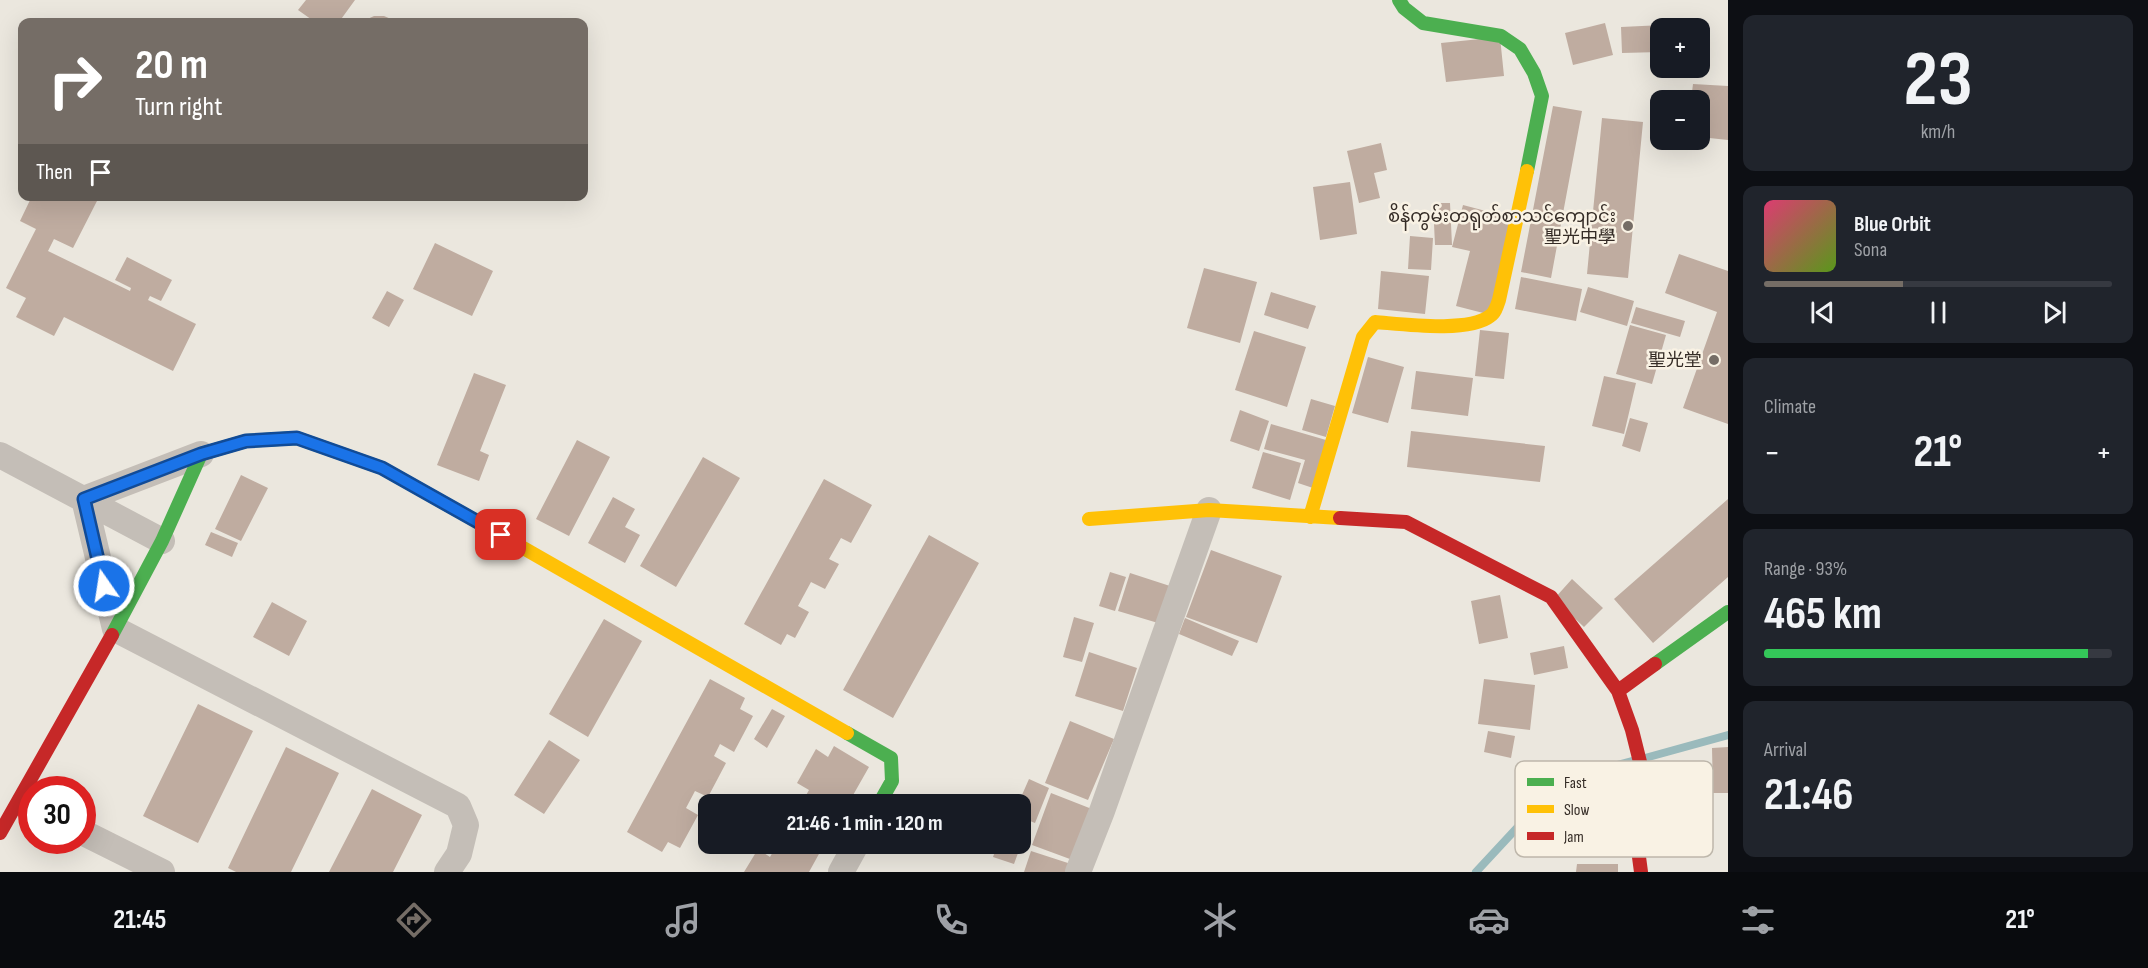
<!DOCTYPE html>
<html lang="en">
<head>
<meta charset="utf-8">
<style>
  :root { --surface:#171b24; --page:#20242c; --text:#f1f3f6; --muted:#9ea1a6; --line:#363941; --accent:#756d66 }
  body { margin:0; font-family:"Sofia Sans Condensed","Noto Sans SC","Noto Sans Myanmar",sans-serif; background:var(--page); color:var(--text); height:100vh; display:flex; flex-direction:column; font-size:22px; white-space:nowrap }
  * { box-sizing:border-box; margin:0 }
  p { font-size:20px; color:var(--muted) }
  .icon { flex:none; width:33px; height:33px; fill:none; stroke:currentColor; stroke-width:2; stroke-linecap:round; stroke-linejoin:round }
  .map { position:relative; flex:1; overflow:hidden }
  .drawer { display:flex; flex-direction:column; gap:15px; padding:15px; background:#0d0f14; width:420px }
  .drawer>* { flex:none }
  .banner { position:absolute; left:18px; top:18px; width:570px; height:183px; border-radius:12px; box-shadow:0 6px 24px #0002; background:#756d66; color:#fff; overflow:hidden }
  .controls { position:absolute; left:1650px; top:18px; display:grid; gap:12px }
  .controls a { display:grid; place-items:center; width:60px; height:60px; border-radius:12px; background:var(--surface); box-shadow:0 6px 24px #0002; font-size:30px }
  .speed { position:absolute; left:18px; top:776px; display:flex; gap:12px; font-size:30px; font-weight:700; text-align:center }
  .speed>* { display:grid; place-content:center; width:78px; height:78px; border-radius:50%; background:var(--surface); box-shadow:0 6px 24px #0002; line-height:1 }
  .speed .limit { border:9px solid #d22; background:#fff; color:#111 }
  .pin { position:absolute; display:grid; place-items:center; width:51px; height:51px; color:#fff; margin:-26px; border-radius:12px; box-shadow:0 3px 9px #0006 }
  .me { position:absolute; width:66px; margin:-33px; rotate:347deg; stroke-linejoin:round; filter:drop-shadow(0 0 4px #0008) }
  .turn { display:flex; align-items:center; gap:21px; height:126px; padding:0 18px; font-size:27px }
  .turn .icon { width:78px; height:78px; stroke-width:2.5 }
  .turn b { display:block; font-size:42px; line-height:51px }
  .then { display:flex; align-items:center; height:57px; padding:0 18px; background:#0003; gap:12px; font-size:22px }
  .big { font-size:45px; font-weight:700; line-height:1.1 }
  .drawer .tile { flex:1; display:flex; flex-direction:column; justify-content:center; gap:9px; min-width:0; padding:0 21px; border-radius:12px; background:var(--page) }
  .drawer .dial { align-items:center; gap:0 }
  .dial b { font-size:78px; line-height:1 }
  .song { display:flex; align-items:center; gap:18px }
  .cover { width:72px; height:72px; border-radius:9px; background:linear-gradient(135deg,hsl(340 70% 55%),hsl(90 70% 35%)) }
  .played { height:6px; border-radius:3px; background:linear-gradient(90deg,var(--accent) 40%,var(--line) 40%) }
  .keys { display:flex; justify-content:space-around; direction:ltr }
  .heat { display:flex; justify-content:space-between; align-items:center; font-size:33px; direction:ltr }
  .charge { height:9px; border-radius:4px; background:linear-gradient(90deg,#34c759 93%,var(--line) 0) }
  .trip { position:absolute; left:698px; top:794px; width:333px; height:60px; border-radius:12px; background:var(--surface); box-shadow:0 6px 24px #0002; font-weight:700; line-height:60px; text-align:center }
  .tabs { display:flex; height:96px; justify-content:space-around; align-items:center; background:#090b0e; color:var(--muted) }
  .tabs .icon { width:42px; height:42px }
  .tabs .active { color:var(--accent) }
  .tabs b { font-size:27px; color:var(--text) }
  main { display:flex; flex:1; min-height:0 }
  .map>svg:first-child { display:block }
</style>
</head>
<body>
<main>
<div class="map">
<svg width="1728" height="872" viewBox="0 0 1728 872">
  <rect width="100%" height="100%" fill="#ebe7de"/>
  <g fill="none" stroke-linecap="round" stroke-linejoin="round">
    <path stroke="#9ababc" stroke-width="8" d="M1645,758L1728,735
      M1476,872L1553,789L1595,771L1632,761"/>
  </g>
  <path fill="#bfaca0" d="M306,0H355L339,22H315L298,10Z
    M374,16H384L398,22H361Z
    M1605,23L1613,55L1573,65L1565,33Z
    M1663,25V28H1660V52L1622,53L1621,27Z
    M1500,37L1504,76L1446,82L1441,43Z
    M1693,84L1728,86V140L1700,137V100H1691Z
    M1553,106L1582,111L1551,278L1521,272Z
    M1602,118L1643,122L1628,278L1587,274Z
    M1381,143L1387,170L1374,173L1380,198L1359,203L1347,151Z
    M1350,182L1357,234L1320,240L1313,187Z
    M32,196H92L98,199L73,248L54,239L48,251L130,291L131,288L115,280L127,257L172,280L161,301L150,296L148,300L196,324L173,371L64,317L54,336L16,317L26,298L6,288L36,229L20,221Z
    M1433,203H1450L1452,245H1435Z
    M1463,205L1516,219L1491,315L1456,306L1470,251L1452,247Z
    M1410,236L1433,238L1431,270L1408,269Z
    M435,243L493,271L472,316L413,289Z
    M1679,254L1728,271V424L1683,408L1717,312L1665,293Z
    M1204,268L1257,282L1240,343L1187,328Z
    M1381,271L1429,276L1425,314L1378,309Z
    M1521,277L1582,289L1576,321L1515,309Z
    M1588,287L1634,301L1627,326L1580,312Z
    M387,291L404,300L389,327L372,318Z
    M1271,292L1316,306L1308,329L1264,315Z
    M1636,307L1685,321L1680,337L1631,323Z
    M1630,325L1666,335L1652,384L1616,374Z
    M1480,330L1509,333L1504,379L1475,376Z
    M1254,331L1306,347L1287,407L1235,390Z
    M1368,357L1404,367L1388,423L1352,413Z
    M1416,371L1473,378L1468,416L1411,409Z
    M474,373L506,385L480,451L489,455L479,481L437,465Z
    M1604,376L1636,383L1624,434L1592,426Z
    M1311,399L1335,406L1326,437L1302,430Z
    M1240,410L1269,421L1259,451L1230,441Z
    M1630,418L1648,423L1640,452L1622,446Z
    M1271,424L1326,440L1313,488L1298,483L1305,460L1264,449Z
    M1411,431L1545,446L1540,482L1407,467Z
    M577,440L610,457L569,536L536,519Z
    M1263,452L1301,463L1290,500L1252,488Z
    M703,457L740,478L676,587L640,566Z
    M241,475L268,488L241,541L215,529Z
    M824,479L872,505L851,543L841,538L829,559L839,564L825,589L811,582L798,606L809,612L795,638L787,634L781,645L744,624Z
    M613,497L635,509L625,527L640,535L625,563L588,543Z
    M1728,499V577L1653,643L1614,599Z
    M211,532L238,543L232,557L205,545Z
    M929,535L979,563L893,718L843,690Z
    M1211,550L1282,576L1257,643L1186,617Z
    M1110,572L1126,577L1115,611L1099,606Z
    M1130,573L1170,586L1158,623L1118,611Z
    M1572,579L1603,608L1584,627L1554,599Z
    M1500,595L1508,638L1479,644L1471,601Z
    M272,602L307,621L289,656L253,637Z
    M1074,617L1094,623L1082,662L1063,657Z
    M1185,618L1239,641L1232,656L1179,634Z
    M604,619L642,641L588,737L549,714Z
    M1564,646L1568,668L1534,675L1530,653Z
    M1089,652L1137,668L1123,711L1075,696Z
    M710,679L745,698L740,709L753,716L734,752L720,744L714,756L726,763L708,797L695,791L686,808L698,815L680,848L668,842L662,852L627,832Z
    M1484,679L1535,685L1530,730L1478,724Z
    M198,704L253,731L198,843L143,816Z
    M772,709L785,716L767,748L754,739Z
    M1070,721L1114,739L1088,800L1045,783Z
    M1488,731L1515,736L1511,758L1484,752Z
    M549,740L580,760L544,814L514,795Z
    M834,746L869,767L848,804H801L809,790L797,783L816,749L828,757Z
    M286,747L339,773L291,872H236L228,868Z
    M1728,747V793H1713L1712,748Z
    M1661,761H1706V827H1661Z
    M1029,779L1049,788L1035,823L1020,817V804H1018Z
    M372,789L422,815L393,872H329Z
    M1051,793L1097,811L1078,862L1032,845Z
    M1020,832L1025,834L1014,864L993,857L998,843H1020Z
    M778,843H825L809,872H744L758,849L770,857Z
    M1031,851L1071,864L1069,872H1024Z
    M1577,864H1618V872H1576Z"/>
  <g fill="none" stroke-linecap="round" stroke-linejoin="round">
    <path stroke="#c4beb7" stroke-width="26" d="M201,454L84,499L115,629L458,806L466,825L459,854L447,872
      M0,455L162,541
      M82,832L162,872
      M841,872L857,843
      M1078,872L1102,811L1209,510"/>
    <path stroke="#4caf50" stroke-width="14" d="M1399,0L1404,8L1423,23L1501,36L1520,49L1534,73L1542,96L1527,171
      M112,635L162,541L201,454L246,441L297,438L382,468L469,517
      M1655,664L1728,612
      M847,733L891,758L892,781L879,804"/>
    <path stroke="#ffc107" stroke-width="14" d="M469,517L847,733
      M1310,517L1363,337L1375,322C1402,324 1469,333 1490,316C1495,313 1497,306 1499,300L1527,171
      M1089,519L1209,510L1340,518"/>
    <path stroke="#c62828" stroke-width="14" d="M1340,518L1406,522L1551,597L1618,691
      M0,833L112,635
      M1641,872L1637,842L1643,774L1632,730L1618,691L1655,664"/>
  </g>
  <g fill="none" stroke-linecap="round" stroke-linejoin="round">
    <g stroke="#114b97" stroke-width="15">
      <path id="route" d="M104,586L84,499L201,454L246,441L297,438L382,468L501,535"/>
    </g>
    <use href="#route" stroke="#1a73e8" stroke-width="10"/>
  </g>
  <g fill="#756d66" stroke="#f9f2e4" stroke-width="2">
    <circle cx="1628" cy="226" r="6"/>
    <circle cx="1714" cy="360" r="6"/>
  </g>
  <g text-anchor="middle" stroke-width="5" stroke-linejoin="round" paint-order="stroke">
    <g font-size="18" fill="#352c26" stroke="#f9f2e4" text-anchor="end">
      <text x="1616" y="222">စိန်ကွမ်းတရုတ်စာသင်ကျောင်း<tspan x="1616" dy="21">聖光中學</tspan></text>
      <text x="1702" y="366">聖光堂</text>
    </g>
  </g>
  <rect x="1515" y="761" width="198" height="96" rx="9" fill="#f9f2e4" stroke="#beb7ab" stroke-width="1.5"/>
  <rect x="1527" y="778" width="27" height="8" fill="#4caf50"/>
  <rect x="1527" y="805" width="27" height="8" fill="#ffc107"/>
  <rect x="1527" y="832" width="27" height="8" fill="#c62828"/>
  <g font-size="16" fill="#352c26">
    <text x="1564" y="788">Fast</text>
    <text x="1564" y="815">Slow</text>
    <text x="1564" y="842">Jam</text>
  </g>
</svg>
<div class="controls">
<a>+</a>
<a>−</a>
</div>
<div class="speed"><div class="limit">30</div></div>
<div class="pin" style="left:501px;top:535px;background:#d93025"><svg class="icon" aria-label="arrive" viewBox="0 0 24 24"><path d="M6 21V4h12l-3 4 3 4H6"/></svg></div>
<svg class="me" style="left:104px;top:586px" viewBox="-20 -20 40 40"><circle r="17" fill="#1a73e8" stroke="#fff" stroke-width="3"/><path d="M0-11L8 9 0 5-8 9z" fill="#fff"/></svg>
<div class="trip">21:46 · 1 min · 120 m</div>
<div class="banner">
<div class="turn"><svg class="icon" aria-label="right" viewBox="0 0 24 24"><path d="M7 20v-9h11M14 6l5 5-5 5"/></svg><div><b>20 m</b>Turn right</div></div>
<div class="then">Then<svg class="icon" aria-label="arrive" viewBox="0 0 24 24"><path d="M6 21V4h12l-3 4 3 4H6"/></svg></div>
</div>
</div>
<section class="drawer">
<div class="tile dial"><b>23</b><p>km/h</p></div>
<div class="tile">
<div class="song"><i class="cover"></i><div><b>Blue Orbit</b><p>Sona</p></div></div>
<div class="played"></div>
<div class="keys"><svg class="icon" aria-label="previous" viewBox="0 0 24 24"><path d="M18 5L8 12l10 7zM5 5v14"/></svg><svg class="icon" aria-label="pause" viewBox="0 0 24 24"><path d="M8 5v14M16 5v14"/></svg><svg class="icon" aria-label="next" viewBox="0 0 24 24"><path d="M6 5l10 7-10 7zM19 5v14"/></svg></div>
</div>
<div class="tile"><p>Climate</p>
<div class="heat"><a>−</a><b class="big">21°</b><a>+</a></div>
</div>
<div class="tile"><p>Range · 93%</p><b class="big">465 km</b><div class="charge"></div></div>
<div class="tile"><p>Arrival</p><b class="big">21:46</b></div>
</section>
</main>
<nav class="tabs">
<b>21:45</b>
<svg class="icon active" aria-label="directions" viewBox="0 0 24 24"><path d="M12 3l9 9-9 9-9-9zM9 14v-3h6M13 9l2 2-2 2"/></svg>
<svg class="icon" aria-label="music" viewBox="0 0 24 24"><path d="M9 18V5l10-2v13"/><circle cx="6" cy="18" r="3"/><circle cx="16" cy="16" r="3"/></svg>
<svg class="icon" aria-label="phone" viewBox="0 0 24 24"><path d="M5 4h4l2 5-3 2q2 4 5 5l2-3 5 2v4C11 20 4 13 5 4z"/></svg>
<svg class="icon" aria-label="climate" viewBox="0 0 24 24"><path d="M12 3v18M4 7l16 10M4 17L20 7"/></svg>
<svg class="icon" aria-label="car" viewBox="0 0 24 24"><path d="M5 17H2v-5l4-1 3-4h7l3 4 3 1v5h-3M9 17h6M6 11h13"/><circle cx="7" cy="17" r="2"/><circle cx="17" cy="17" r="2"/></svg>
<svg class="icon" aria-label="filters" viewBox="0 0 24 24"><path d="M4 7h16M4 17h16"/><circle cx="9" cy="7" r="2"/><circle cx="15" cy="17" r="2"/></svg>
<b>21°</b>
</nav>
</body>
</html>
